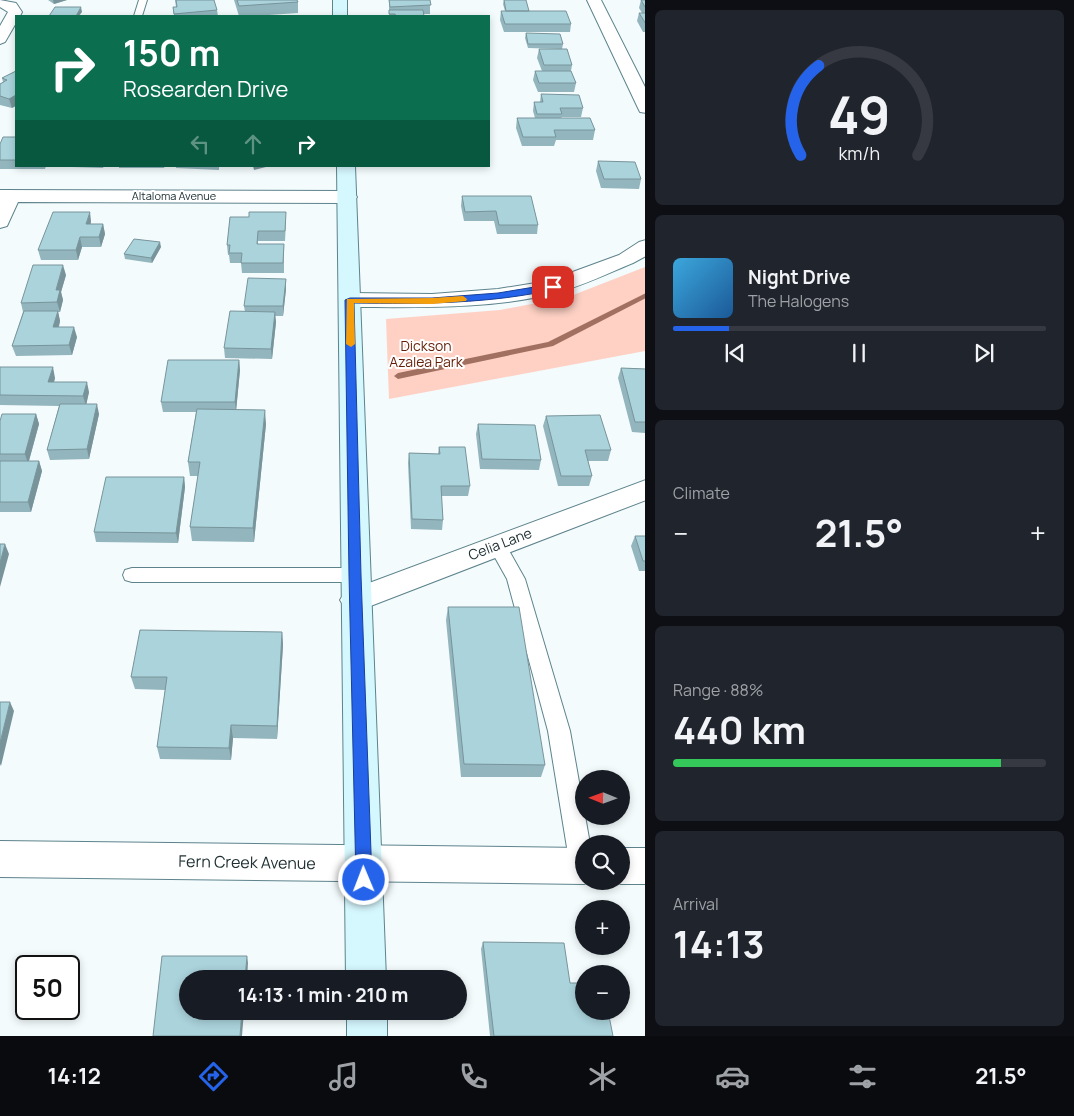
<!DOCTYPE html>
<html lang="en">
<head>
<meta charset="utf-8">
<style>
  :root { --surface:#171b24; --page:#20242c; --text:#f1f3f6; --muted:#9ea1a6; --line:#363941; --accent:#2563eb }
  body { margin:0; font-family:Manrope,sans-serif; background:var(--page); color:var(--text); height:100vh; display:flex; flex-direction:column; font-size:19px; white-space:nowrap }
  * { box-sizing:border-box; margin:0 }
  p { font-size:16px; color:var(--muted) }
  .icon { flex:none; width:28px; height:28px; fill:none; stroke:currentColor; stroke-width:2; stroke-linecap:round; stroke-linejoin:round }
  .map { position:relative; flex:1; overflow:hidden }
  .drawer { display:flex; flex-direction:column; gap:10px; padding:10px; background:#0d0f14; width:429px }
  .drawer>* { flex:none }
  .guide { position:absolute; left:15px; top:15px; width:475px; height:152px; border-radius:0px; box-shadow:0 2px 8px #0003; background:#0b6e4f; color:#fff; overflow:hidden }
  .needle { width:32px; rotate:271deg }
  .tools { position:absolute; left:575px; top:770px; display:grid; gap:10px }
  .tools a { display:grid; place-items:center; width:55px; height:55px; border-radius:50%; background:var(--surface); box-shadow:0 2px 8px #0003; font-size:25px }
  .speed { position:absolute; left:15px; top:955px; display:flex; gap:10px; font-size:25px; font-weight:700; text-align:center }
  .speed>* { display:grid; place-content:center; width:65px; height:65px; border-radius:50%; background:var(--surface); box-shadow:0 2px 8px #0003; line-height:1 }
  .speed .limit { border:2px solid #111; border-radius:8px; background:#fff; color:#111 }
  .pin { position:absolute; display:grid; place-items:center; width:42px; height:42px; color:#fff; margin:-21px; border-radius:10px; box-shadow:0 2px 8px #0006 }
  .me { position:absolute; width:55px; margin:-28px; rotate:359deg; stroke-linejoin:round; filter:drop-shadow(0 0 4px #0008) }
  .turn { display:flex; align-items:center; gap:18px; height:105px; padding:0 25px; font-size:22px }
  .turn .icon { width:65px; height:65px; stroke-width:2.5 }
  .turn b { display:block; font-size:35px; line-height:42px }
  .lanes { display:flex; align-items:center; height:48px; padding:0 25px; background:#0003; justify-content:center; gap:25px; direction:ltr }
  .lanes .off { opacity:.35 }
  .big { font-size:38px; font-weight:700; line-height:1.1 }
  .drawer .card { flex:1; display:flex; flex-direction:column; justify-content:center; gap:8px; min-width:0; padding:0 18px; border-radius:8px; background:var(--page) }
  .drawer .dial { align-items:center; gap:0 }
  .dial svg { height:130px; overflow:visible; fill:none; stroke:var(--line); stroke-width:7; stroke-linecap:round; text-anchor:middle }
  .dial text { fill:var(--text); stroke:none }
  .song { display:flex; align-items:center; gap:15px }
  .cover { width:60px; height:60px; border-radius:8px; background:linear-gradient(135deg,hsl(200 70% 55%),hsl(210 70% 35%)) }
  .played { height:5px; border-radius:2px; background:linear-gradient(90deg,var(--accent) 15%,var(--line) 15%) }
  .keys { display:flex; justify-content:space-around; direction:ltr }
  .heat { display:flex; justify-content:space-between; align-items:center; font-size:28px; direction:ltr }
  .charge { height:8px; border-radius:4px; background:linear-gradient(90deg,#34c759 88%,var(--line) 0) }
  .trip { position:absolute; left:179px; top:970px; width:288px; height:50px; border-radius:25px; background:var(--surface); box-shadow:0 2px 8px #0003; font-weight:700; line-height:50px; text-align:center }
  .tab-bar { display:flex; height:80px; justify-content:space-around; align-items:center; background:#090b0e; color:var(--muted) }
  .tab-bar .icon { width:35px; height:35px }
  .tab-bar .current { color:var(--accent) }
  .tab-bar b { font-size:22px; color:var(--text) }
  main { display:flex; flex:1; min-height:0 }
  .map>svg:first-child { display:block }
</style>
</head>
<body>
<main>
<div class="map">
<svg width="646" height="1036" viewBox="0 0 646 1036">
  <rect width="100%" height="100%" fill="#f3fbfd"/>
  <path fill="#fed1c4" d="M645,267V351L389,399L386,319L500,310L568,297Z"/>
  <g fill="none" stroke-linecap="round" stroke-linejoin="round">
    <path fill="#a27060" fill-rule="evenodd" d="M646,293V298L553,346L398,379L394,376L398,373L548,342Z"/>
    <g stroke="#5d838c" stroke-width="2">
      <path id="service" d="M139,0H147L142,16H134Z
        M497,538L503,540L525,579L570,731L590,844H584V877H582L574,874L570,866L548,731L507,579L488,545L491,540Z
        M132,568H355L362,570L364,575L362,580L355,582H132L125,580L123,575L125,570Z"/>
    </g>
    <g stroke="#5d838c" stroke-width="2">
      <path id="minor" d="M0,0L16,3L22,12L20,16H16V23L5,42L0,44V26L8,12L0,7Z
        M587,0H601L646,89V113L640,112L638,108Z
        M0,190L347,191L354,193L357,197L354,201L347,203L18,202L7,226L0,228Z
        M646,240V256L633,263C609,273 584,285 559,292C494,310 417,307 350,307L342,305L339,300L342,295L350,293L432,294L498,289L548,281L619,255L639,242Z
        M646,480V500L355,612L345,608L340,600L345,592Z"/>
    </g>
    <g stroke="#5d838c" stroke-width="2">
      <path id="tertiary" d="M0,841L584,848V881H591L584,884L0,877Z
        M621,848H646V884H621L614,881H621Z"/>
    </g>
    <g stroke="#5d838c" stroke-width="2">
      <path id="secondary" d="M333,0H347V16H333Z
        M337,166H355L386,979H346Z
        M347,1011H387V1036H347Z"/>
    </g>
    <use href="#service" fill="#fff" fill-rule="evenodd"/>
    <use href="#minor" fill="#fff" fill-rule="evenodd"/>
    <use href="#tertiary" fill="#fff" fill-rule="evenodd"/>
    <use href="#secondary" fill="#d5f7fe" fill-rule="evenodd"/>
  </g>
  <path fill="#93b5bd" d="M48,0H67L54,4Z
    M175,0H214L217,10L218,16H174L173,7H176Z
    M234,0H297L298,2V13L253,16H239Z
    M389,0H430V14H424V16H389Z
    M504,0L529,11L571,24L570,32H504L500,20L501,11H505L503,4Z
    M641,0H646V32H643L637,21L639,13H642L639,8Z
    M526,33L563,44L562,49L528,48L525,38Z
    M539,49L572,65L571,71L576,83L574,92H538L533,80L535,71H542L537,58Z
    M16,71L12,108L0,105V84L3,82L2,78Z
    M541,94L583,108L581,117H562L561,118L595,130L593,140H556L554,146H522L516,128L517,118H535L533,111L534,102H540Z
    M16,137V166H46L45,169H0V144Z
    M598,161L641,179L639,189L601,188L596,171Z
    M72,166H104L103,168L72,167Z
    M119,166H165L164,168H119Z
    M176,166H219V170L176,168Z
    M462,196L538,225L537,234H497L494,221H464L461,206Z
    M230,217L286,222L285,241H258V244H284V273H242L241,263H230L229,255H228L227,245Z
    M91,221V224H103L105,234L101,247H82L78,260H41L38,250Z
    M161,247L152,263L125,259L124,254Z
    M66,275L61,292L63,300L60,312H58L60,321L59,327L77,337L72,355L16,356L12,346L23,312L21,303Z
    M286,279V289L283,316H275L276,322L272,359L225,358L224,348L245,312L244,306Z
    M239,360L240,370L236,410L266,424L254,542L192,541L190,527L198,476H190L188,462L196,412H163L161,402Z
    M0,367L55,378L54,382L89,392L86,404L99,414L89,459L50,460L47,450L59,406L0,405Z
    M621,368L646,369V433L632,432L618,378Z
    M36,414L39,424L29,461H39L42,471L31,512H0V421Z
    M546,416L611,450L608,461H588L592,476L589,486H558L543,426Z
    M478,424L541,460L539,470L480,469L476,434Z
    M439,447L470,486L468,496H441L443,520L442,530L411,529L408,463L409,453L438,454Z
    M184,477L185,487L178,543L96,542L94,532Z
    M635,536H646V571H639L631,546Z
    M448,607L545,765L541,777H461L446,620Z
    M282,632L283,645L277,739L233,738L231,760L160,759L157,747L165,690L135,689L131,677Z
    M483,942L570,983L613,1036H490L481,949Z"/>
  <path fill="#78949a" d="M53,0H67L54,4Z
    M81,7L82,12L79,16H76Z
    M16,95V106L12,108L9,99Z
    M253,166H270L254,170Z
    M90,212L91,221L88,234L86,224Z
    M103,224L105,234L101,247L99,237Z
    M80,237L82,247L78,260L76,250Z
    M160,242L161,247L152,263L151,258Z
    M63,265L66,275L61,292L63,300L60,312L57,302L56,290Z
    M286,279V289L283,316V306Z
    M58,311L60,321L56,337L53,327Z
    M275,312L276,322L272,359L271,349Z
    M74,327L77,337L72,355L69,345Z
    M239,360L240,370L236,412L235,402Z
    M53,367L55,378L51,392L48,382Z
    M87,382L89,392L86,406L83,396Z
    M97,404L99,414L89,459L87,449Z
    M265,410L266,424L254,542L253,528Z
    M36,414L39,424L28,464L25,454Z
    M39,461L42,471L31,512L28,502Z
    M184,477L185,487L178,543L176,533Z
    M5,544L9,554L0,587V563Z
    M282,632L283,645L277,739V726Z
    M10,702L14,711L1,766L0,764V743Z
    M231,725L233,738L231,760L229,748Z
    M247,956L248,963L247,979H245Z
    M242,1011H244L242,1036H240Z"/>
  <path fill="#abd3dc" stroke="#78949a" d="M176,0H214L217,10L174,14L173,7H177Z
    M237,0H297L298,2L239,6Z
    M389,0H430L431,5L390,7Z
    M504,0H526L529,11H506Z
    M641,0H646V7H645Z
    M55,7H81L76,16H49Z
    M389,10H423L424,16H396L395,14H389Z
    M501,11H566L571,24H505Z
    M639,13H646V24Z
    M526,33L560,34L563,44H528Z
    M539,49H567L572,65H544Z
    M16,71V95L9,99L0,96V84L7,80L2,78Z
    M535,71H571L576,83H539Z
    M541,94L579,95L583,108H560L562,114H537L534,102H543Z
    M517,118H590L595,130H554L556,137H523Z
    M3,137H16V160H0V144Z
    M598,161L635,162L641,179H604Z
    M462,196H531L538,225H499L496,211L465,212Z
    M53,212H90L86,224H103L99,237H80L76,250H38Z
    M249,212H286L285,231H258L257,244H284L283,263H241L242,253H229L230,245H227L230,217H249Z
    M134,239L160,242L151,258L124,254Z
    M33,265H63L56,290H60L57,302L21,303Z
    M248,278L286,279L283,306H244Z
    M24,311H58L53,327H74L69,345L12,346Z
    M230,311L275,312L271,349L224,348Z
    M168,360H239L235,402H161Z
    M0,367H53L48,382H87L83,396L0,395Z
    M621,368L646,369V422H635Z
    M60,404H97L87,449L47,450Z
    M197,409L265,410L253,528L190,527L200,462H188Z
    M2,414H36L25,454H0V421Z
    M600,415L611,450H585L592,476H561L546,416Z
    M478,424L535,425L541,460L482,459Z
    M439,447H465L470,486H441L443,520L412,519L409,453L440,454Z
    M0,461H39L28,502H0Z
    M106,477H184L176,533L94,532Z
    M635,536H646V561H643Z
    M0,544H5L0,563Z
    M448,607H519L545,765L464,764Z
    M140,630L282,632L277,726L231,725L229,748L157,747L167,677H131Z
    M0,702H10L0,743Z
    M483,942L564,943L570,983H584V1011H608L613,1036H494Z
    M162,956H247L245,979H188V1011H242L240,1036H153Z"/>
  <path fill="#2563eb" stroke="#184099" d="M553,284L557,287L556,289C490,304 422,304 354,303L361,575L372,880L369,885L364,888L358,885L356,880L349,575L345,300L350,298H432L498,293Z"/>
  <path fill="#f59e0b" d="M463,296L467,299L466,301L432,304L354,303L355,344L351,347L346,344L347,299L432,298Z"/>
  <g text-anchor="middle" stroke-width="4" stroke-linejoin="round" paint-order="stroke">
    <g font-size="11" fill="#203033" stroke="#fff">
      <text x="174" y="200">Altaloma Avenue</text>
    </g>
    <g font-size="14" fill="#641e07" stroke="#fff">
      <text x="426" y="351">Dickson<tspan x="426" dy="16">Azalea Park</tspan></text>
    </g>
    <g font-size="14" fill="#203033" stroke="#fff">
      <text transform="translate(500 544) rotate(-21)" y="5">Celia Lane</text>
    </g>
    <g font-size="16" fill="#203033" stroke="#fff">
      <text transform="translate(247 862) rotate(1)" y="6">Fern Creek Avenue</text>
    </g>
  </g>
</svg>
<div class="tools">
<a><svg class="needle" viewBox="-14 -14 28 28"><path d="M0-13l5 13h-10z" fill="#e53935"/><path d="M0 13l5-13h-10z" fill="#9ea1a6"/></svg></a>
<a><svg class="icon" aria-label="search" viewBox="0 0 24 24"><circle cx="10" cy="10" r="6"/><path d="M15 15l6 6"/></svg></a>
<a>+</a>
<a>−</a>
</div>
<div class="speed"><div class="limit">50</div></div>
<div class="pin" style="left:553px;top:287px;background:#d93025"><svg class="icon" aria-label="arrive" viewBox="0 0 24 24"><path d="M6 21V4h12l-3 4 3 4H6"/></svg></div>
<svg class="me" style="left:364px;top:880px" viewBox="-20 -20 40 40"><circle r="17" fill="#2563eb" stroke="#fff" stroke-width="3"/><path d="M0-11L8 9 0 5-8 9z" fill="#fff"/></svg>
<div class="trip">14:13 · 1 min · 210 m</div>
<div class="guide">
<div class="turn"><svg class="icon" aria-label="right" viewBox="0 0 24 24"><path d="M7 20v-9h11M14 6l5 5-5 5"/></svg><div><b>150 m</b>Rosearden Drive</div></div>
<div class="lanes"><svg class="icon off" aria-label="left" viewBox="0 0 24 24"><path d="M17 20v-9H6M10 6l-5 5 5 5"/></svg><svg class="icon off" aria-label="ahead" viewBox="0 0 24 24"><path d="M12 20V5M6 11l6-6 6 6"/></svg><svg class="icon" aria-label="right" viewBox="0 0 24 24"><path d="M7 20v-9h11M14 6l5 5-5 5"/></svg></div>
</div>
</div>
<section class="drawer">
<div class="card dial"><svg viewBox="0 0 100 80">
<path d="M14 69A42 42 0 1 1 86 69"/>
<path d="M14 69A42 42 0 0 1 25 14" stroke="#2563eb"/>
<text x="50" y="56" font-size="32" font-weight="700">49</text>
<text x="50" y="72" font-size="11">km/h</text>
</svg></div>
<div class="card">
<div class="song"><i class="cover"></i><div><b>Night Drive</b><p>The Halogens</p></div></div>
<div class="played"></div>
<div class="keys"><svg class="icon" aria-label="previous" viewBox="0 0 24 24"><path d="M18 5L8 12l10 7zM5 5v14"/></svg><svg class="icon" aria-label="pause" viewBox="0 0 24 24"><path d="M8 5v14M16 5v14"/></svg><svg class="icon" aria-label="next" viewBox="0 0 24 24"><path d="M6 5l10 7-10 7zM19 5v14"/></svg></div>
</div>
<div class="card"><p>Climate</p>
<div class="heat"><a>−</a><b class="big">21.5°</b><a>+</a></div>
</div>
<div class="card"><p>Range · 88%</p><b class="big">440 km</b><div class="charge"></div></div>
<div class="card"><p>Arrival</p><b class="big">14:13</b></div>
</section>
</main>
<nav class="tab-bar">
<b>14:12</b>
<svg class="icon current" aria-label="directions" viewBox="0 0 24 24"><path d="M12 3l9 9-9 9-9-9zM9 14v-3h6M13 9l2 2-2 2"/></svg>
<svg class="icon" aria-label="music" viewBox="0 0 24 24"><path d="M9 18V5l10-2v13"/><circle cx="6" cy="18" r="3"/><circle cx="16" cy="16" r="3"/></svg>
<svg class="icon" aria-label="phone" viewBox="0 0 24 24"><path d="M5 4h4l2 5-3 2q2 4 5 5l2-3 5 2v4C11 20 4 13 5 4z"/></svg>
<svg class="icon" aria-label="climate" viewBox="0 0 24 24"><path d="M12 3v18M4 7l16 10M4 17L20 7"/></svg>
<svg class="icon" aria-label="car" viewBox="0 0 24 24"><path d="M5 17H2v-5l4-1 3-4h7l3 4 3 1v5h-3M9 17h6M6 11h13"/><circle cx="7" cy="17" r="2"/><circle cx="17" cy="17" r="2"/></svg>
<svg class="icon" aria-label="filters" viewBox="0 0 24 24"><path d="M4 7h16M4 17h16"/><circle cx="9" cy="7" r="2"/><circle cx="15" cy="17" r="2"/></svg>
<b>21.5°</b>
</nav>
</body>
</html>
